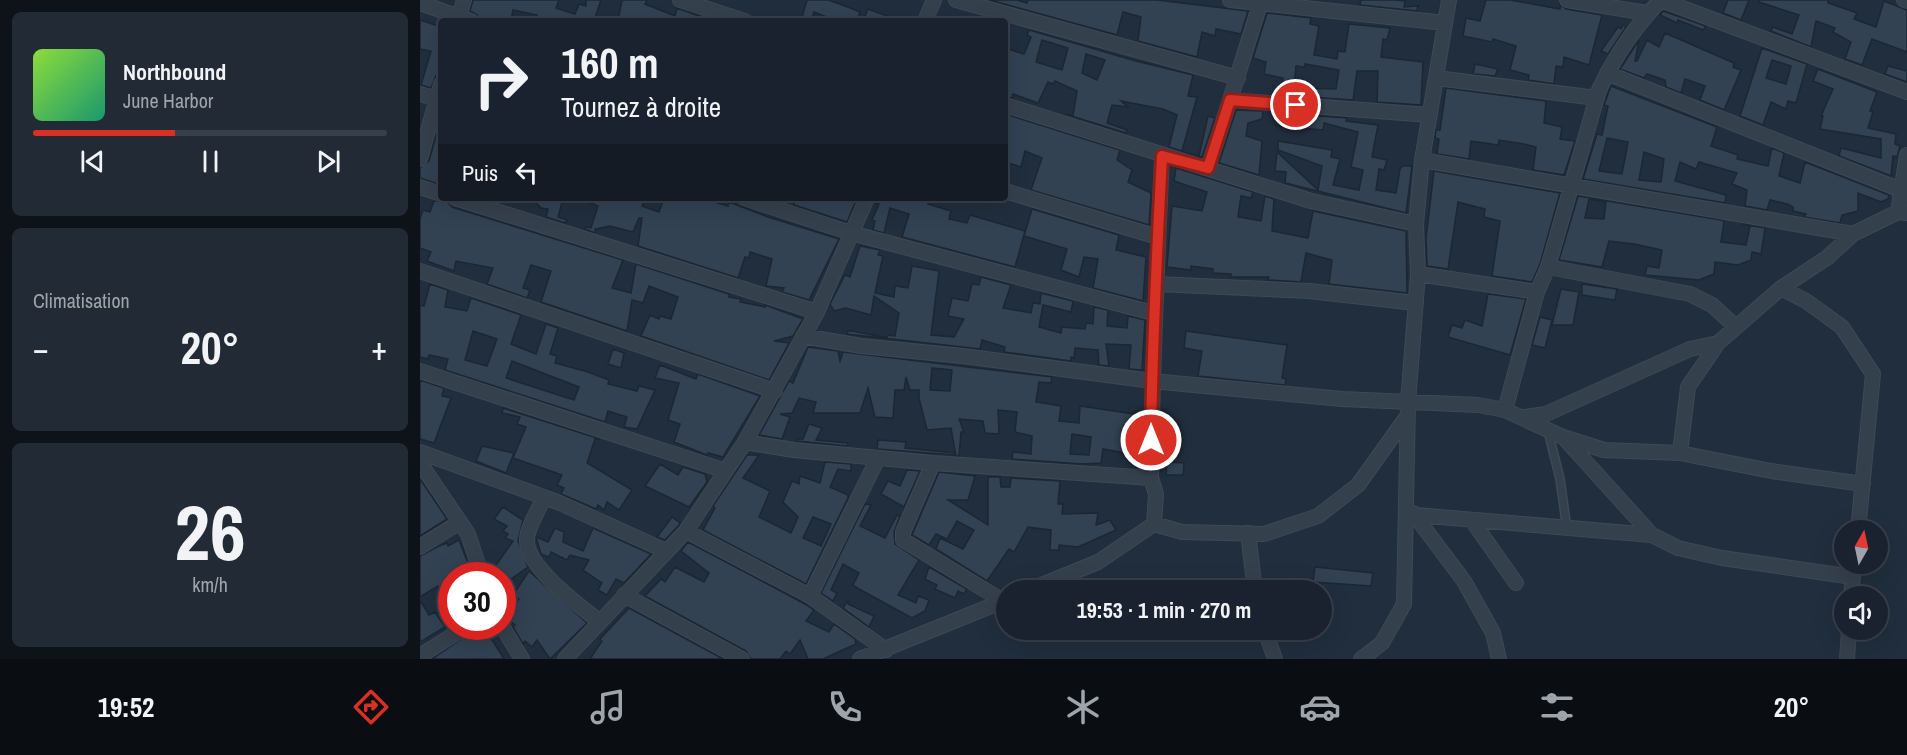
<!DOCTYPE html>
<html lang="fr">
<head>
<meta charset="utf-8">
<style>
  :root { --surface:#19222e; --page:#222a36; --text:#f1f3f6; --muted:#9fa4aa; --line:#373f4a; --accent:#d93025 }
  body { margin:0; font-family:"Archivo Narrow",sans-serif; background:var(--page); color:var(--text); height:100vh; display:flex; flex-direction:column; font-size:22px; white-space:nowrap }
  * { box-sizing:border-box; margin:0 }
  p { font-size:20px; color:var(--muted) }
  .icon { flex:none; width:33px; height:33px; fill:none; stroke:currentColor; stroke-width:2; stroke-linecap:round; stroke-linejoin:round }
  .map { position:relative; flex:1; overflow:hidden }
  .sheet { display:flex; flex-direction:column; gap:12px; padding:12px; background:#0e1319; width:420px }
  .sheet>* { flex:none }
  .hud { position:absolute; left:18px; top:18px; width:570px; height:183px; border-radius:6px; box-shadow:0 6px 24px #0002,0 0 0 2px var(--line); background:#19222e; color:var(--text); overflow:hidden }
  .needle { width:39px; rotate:9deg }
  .controls { position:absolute; left:1414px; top:520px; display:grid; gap:12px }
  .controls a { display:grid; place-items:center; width:54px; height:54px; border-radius:50%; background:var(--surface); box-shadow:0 6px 24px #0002,0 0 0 2px var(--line); font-size:30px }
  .speed { position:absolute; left:18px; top:562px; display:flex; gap:12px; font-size:30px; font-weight:700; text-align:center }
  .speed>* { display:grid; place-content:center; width:78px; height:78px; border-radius:50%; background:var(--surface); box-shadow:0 6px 24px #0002,0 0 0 2px var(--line); line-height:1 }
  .speed .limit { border:9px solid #d22; background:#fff; color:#111 }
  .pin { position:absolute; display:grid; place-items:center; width:51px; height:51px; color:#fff; margin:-26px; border:3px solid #fff; border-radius:50%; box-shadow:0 2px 6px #0007 }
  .me { position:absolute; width:66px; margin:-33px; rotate:0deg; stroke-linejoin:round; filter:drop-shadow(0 0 4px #0008) }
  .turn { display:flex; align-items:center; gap:21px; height:126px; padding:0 24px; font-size:27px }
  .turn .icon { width:78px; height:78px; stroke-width:2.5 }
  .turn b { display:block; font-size:42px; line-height:51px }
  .then { display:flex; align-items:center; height:57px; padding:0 24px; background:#0003; gap:12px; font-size:22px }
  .big { font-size:45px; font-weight:700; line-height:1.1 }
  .sheet .widget { flex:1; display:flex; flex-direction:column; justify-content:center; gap:9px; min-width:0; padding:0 21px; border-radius:9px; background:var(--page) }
  .sheet .dial { align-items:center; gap:0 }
  .dial b { font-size:78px; line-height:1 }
  .song { display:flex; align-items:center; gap:18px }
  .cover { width:72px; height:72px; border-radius:9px; background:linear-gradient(135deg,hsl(90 70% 55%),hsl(160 70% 35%)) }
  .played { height:6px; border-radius:3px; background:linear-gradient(90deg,var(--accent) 40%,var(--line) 40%) }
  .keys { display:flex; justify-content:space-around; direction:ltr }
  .heat { display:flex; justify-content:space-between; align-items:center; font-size:33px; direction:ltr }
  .trip { position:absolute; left:576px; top:580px; width:336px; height:60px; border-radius:30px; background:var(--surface); box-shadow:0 6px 24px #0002,0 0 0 2px var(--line); font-weight:700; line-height:60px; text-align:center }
  .menu { display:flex; height:96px; justify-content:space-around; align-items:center; background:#0a0e12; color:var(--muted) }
  .menu .icon { width:42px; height:42px }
  .menu .active { color:var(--accent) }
  .menu b { font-size:27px; color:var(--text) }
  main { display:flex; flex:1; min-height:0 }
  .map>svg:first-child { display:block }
</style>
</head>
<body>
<main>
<section class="sheet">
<div class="widget">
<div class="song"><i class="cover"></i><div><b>Northbound</b><p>June Harbor</p></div></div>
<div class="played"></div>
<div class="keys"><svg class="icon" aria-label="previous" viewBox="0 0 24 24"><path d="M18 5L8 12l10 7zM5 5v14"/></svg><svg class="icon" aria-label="pause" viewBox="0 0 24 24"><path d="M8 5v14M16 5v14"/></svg><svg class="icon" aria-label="next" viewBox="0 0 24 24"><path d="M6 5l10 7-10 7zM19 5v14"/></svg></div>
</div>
<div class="widget"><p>Climatisation</p>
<div class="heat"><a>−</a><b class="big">20°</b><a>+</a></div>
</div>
<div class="widget dial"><b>26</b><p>km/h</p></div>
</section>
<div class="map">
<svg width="1487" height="659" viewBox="0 0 1487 659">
  <rect width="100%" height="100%" fill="#212e3d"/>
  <path fill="#324253" stroke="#1c2733" stroke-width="1.5" fill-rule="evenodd" d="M53,0H139L136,8L155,14L159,4L166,6V0H181L174,21H115L117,15L93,10L91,21H60L57,15L50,11Z
    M202,0H227L225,4L255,16L257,8L279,16L276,21H198Z
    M387,0H408L428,7L440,12L437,21H417L394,12L391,21H381Z
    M570,0H597L607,3L608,0H737L828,11L821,34L796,29L795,36L782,32L777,57L718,41L721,17L703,12L697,35Z
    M941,0H974L985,1L984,7L998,6L997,11L940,5Z
    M1066,0H1090L1140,9V5L1146,9L1182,15L1169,65L1144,57L1143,67L1136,66L1134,84L1108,80L1109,75L1090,70L1096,46L1073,39L1072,42L1043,36L1046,18L1060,21Z
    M1308,0H1329L1321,20L1303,13Z
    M1340,0H1408V3L1437,13L1434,19L1456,27L1464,1L1487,10V52L1452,39L1442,65L1425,59L1431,42L1413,32L1415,28L1396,21L1391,47L1351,31L1353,27L1372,34L1379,15L1339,2Z
    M448,9L478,20V21H443Z
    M1243,11L1286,26L1283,30L1258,20L1257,23L1240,15Z
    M847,13L891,18L890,24L899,26L894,55L917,59L918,51L925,52L929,24L970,28L967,40L963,39L961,57L1003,62L1001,105L957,102L958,71H937L933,100L875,96L876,88L916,89L919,70L885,64V67L876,66L874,89L862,87L863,78L844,74L846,62L833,58Z
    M0,20L21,27V63L11,88L1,85L11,51L0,49Z
    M1203,25L1206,27L1188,54L1181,51L1198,27L1201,29Z
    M609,30L716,61L773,75L768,96L777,97L762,151L749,147L757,115L743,109L701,101L708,107L692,105L687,123L707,130L706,133L645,114L653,116L657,91L635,81L633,84L628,82L618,103L593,94L592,98L585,96V76L589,68L585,67V48L604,54L611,37L607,35ZM622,40L648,48L642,70L616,62ZM666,54L685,60L677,80L662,73Z
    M1245,33L1314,63L1313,67L1321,70L1304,110L1280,100L1285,86L1265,79L1261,93L1246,87L1245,80L1227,74L1224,78L1200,69L1219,40L1215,61H1217L1227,40L1239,47Z
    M1342,48L1387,64L1376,103L1368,101L1366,109L1351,102L1343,125L1320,116ZM1352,60L1371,66L1366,84L1346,78Z
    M1055,64L1078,69L1075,76L1053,74Z
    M1468,66L1487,71V82L1465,74Z
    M1398,69L1457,92L1450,111L1453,112L1448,128L1476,134L1475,144L1480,146L1477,157L1473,156L1471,176L1419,156L1421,148L1461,158V139L1400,129L1403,116H1401L1413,89L1393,81Z
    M1191,86L1297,127L1291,146L1318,155L1317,159L1348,166L1352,148L1364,153L1359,176L1380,183L1385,162L1469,195L1468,199L1461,202L1438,193V211L1422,215L1420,223L1384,217L1386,214L1373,211V207L1367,204L1350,200L1347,210L1325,206L1327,190L1312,184L1317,173L1279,162L1276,169L1260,162L1255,181L1306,195L1305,203L1163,179L1177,134L1182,135L1188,106L1184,105ZM1187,138L1208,142L1202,174L1179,171ZM1224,152L1244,159L1241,182L1219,180Z
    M1026,88L1126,101L1124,123L1142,127L1140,139L1155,141L1144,175L1113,170L1116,147L1104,144L1079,140L1078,145L1051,141L1049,159L1017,154L1019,139L1015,138L1016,130H1020Z
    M816,110L843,111L842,119L828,123L826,136L842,141L839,175L799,163Z
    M585,114L700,150L697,160L712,170L708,182L731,193L729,225L611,190L622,158L605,151L601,167L585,162Z
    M872,114L927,118L926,121L958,125L952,157L967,160L964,170L959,169L956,190L976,193L980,169L983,166H992L986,213L865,183L866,172L855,171L857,152L898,190L902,166L858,150V141L912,150L911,157L920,159L913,185L939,190L943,170L931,167L938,132L904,123L903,130L861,126V115L871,116Z
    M788,116L795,118L782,157L763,152L779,156Z
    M19,125L21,126V185L0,178V168L9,161Z
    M756,168L833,192L831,198L821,196L818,217L841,221L845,196L854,199L852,231L888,238L893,211L986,231L987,293L909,284L912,260L886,253L881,282L848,280L849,277H811V274L793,273V269L771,266V270L747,267L752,206L782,211L787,192L754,181Z
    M1014,171L1140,193L1120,264L1112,282L1072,276L1080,221L1064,217L1065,209L1038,202L1028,269L1007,266L1006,238Z
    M1158,196L1301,220L1304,222L1301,242L1326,245L1330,226L1322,224L1345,228L1341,254L1332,252L1331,260L1318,265L1295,262L1294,274L1279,280L1225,275L1227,266L1239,268L1242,250L1214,244L1189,241L1182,267L1139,260ZM1169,199L1186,202L1184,219L1165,218Z
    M112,198H143L138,217L147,220L145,223L126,217L128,209L121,208Z
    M159,198H193L203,202L205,198H225L222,206L239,212L244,198H281L308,206L309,202L348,217L419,239L389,300L362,292L364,288L346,286L352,259L330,252L329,258L325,257L318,278L218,246L222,218H219L213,232L190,226L175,229V233L165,229L166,227L171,228L178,206Z
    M375,198H437L427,222L374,205Z
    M456,198H502L509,200L508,204L531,211L529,219L547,223L550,215L605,231L595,267L482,237L489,214L470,208L464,233L453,230L455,221L452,220L459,204L455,203Z
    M14,201H27L32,207L203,260L192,288L211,293L216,264L309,294V297L321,299L320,302L345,307V305L383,319L373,336L354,341L369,343L349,380L221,336L230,315L239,319L240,316L251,319L258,297L229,286L223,303L212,300L207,331L121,302L131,271L111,265L103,288L110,290L107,298L67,284L73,268L36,261L34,271L7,261L11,252L0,248V219L3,210L10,212Z
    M612,209L699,235L696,250L726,257L723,301L673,288L678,259L664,257L659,277L641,270L647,249L604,236Z
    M440,246L460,250L458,255L463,256L455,293L474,297L475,286L488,288L492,266L519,271L511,335L534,337L544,319L528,316L532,298L548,301L552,284L559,285L561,277L591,285L583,308L611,313L613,303L620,304L621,293L653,301L651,312L623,305L619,327L641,333L642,327L665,329L666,323L673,324L674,307L688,310L687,326L707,328L708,316L725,320L722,370L709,369L711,345L686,344L689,366L679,365L678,350L655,348L654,358L651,357V361L584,352L585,347L562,340L560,349L427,334L428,331H432L467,338L468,335L475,336L479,313L454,296L451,315L426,308L414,311L410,304L425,275L430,277Z
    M10,284L28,290L25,307L47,311L51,298L101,315L91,344L116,354L126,324L138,328L130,354L137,356L135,363L168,372L189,380L188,384L217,391L219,386L235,390L217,429L204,427L207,417L188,411L185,422L25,370L28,359L9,355L8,359L0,357V305L4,306ZM53,331L77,339L67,366L45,360ZM92,361L159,387L154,400L86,378Z
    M1162,284L1197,289L1195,300L1162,295Z
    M1141,289L1159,292L1153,325H1132Z
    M1068,294L1106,299L1090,355L1028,337L1032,325L1042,328L1045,320L1062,326Z
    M1120,317L1132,320L1125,348L1112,345Z
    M766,331L867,345L862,378L866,379L865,385L778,376L782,351L764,348Z
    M388,347L418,351L420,361L423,352L632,377L631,383L619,382L616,402L641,406L639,421L659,423L660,406L721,415L719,428H717L716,455L683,449L681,463L662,464L592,459L593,452L611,454L612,436L595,432L597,412L578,410L579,434L565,433L563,421L539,419L544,432H541L539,456H536L531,428L507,430L499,398V390H490L486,377L484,390H475L473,418L455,417L448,388L440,413H393L396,402L379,398L372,413L360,414L370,417L362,439L339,435L369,381L373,383ZM512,368L532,370L530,391L510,390ZM652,434L671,437L669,455L650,454Z
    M193,349L204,353L201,368L188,364Z
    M240,365L276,379L278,374L340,396L303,457L288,453L287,455L254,442L260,424L248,420L259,383L235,378Z
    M0,380L24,388L22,396L31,398L14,443L0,439Z
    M83,408L180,439H175L167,463L212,490L199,510L187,502L184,510L178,505L176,509L141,494L144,488L137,485L142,475L93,458L106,427L97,424L100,417L82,413Z
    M389,424L402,428L396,440L428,443L427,446L377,441L378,439H383Z
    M458,440L486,442L485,448L535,453V455L457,449Z
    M62,446L94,453L86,473L56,461Z
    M327,455H339L323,478L350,491L339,517L371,533L378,517L363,502L372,481L379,484L380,476L400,483L405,462L431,464V471L418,469L410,487L428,495V498L386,584L283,530L295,508L293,506ZM393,517L411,524L401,546L383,538Z
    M747,462L764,463L763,475H746Z
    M240,464L258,475L263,467L285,474L287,482L269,507L225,486Z
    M487,470L500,471L484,507L461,494L468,481L480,486Z
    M519,472L555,476L548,500H528L568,525V477H580L581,487H590L591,478L640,481L638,504H643L642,514L678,513L676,525L690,520L696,530L658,547L639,545V550H630L631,530L608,527L594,552L589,549L567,581L516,549L520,538L543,549L554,530L537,521L527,539L516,534L509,545L492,535Z
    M0,479L27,519L0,536Z
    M445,504L451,505L440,526L465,538L477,515L480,516L474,532L475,544L499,560L478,595L496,603L498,596L509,600L505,611L492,618L439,589L433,585L439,573L423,564L411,590L417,593L413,601L401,593Z
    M83,507L103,520L98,541L108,567L84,584L82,576H79L74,568L93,541L85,538L88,534L83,531L87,526L74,519Z
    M252,517L260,523L259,525L245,540L237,537Z
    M135,528L144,532L143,542L163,551L173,528L231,554L204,583L196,579L187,595L178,590L182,583L163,570L169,560L150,555L147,560L131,552L129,557L121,554L116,537L128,542Z
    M39,540L53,576H32V589L24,594L18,586L0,597V556L19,546L27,543L28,546Z
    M268,542L385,604L394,610L386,621L409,632L414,624L435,639L436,644L403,659H388L380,640L370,654L366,651L360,659H331L326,651L225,596L241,579L245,582L255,567L284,582L289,573L261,551Z
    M509,567L547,589L544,594L538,591L535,598L515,589L517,585L505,579Z
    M895,567L953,573L951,586L893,582Z
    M109,571L167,623L130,659L117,640L112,647L105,641L103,644L93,627L95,625L87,618L99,599L93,595Z
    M0,600L9,615L15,612L25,627L0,642Z
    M428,600V604L454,616L449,627L423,608Z
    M209,608L303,659H170L182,641L180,639Z
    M59,627H64L84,659H12Z"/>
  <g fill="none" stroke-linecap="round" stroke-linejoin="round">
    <g stroke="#3e4955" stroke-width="10">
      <path id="service" d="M1128,431L1140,479L1147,529"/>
    </g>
    <g stroke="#3e4955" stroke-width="16">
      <path id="minor" d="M260,0L325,21
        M536,0L818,78
        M810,0L1025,23
        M1147,0L1227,13
        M1241,0L1487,92
        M1484,0L1487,1
        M0,3L51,21
        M840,4L810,100L1010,115
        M38,21L44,0
        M505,21L514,0
        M1187,73L1481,190
        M1016,78L1177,98
        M0,94L21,100
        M585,105L891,201L996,224
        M0,159L21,84
        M1002,160L1433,234
        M788,168L810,100
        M0,187L21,194
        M585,191L738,237
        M35,198L397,312
        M324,198L431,233L733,313
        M1478,212L1487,155
        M1128,267L1270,294L1292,305L1316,327
        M0,271L355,391
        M998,274L1117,292
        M737,284L889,291L996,303
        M1361,288L1386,301L1422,327L1453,374L1438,531
        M383,336L441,346L543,356L732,381L922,399L1058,405L1085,410L1143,437L1184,450L1260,453
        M1298,343L1268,387L1260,453L1351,471L1443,484
        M0,371L306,471
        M1085,410L1117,292L1128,267L1179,90C1194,58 1216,25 1241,0
        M1104,417L1126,414L1270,349L1298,343L1361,288L1408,257L1433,234L1478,212L1487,213
        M1145,439L1232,535L1258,548L1302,558L1433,577
        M325,442L374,450L513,463L731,478L736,494L734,524
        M0,452L140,503L246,551
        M0,463L48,534L62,576
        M513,463L483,532V540L583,601
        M731,478C732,370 737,263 742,156
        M124,497C119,510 107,527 107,540C106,567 160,606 180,622
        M993,513L1044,581L1073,633L1079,659
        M996,515L1232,535
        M1053,522L1096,583
        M266,531L390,596L466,650
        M828,533L835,591
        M0,547L40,522
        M607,591L678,562L734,524L762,532L844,534L898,516L938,485L988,415
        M204,595L322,659
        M390,596L458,458
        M1431,597L1434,564
        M82,626L102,659
        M845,630L855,659
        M0,656L46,627
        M145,659L266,531L325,442L397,312L447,198
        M440,659L586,600
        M941,659L962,643L984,604L988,402L998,274L996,224L1002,160L1029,0
        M1427,659L1429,630"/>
    </g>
    <use href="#service" stroke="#35404d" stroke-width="7"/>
    <use href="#minor" stroke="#35404d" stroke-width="14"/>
  </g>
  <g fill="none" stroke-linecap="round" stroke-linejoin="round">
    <g stroke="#8d1f18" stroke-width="15">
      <path id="route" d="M731,440C732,345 737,250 742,156L788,168L810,100L876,105"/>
    </g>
    <use href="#route" stroke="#d93025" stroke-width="10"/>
  </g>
</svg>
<div class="controls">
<a><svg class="needle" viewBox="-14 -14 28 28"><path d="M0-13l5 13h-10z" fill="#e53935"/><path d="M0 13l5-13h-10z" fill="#9fa4aa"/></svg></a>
<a><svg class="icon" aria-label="sound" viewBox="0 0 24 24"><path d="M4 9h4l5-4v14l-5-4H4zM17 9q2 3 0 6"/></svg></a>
</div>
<div class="speed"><div class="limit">30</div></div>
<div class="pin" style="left:876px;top:105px;background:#d93025"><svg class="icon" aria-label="arrive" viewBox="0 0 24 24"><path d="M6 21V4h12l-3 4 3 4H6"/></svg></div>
<svg class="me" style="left:731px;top:440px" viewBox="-20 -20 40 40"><circle r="17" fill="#d93025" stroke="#fff" stroke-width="3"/><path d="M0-11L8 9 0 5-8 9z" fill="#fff"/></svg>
<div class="trip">19:53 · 1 min · 270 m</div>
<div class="hud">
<div class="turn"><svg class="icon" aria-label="right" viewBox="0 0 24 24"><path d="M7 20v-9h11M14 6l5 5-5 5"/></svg><div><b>160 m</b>Tournez à droite</div></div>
<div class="then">Puis<svg class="icon" aria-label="left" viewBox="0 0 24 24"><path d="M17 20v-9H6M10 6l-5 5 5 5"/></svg></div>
</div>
</div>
</main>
<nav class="menu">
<b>19:52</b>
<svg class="icon active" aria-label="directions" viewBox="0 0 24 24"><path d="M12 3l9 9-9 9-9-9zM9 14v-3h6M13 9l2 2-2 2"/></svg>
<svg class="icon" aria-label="music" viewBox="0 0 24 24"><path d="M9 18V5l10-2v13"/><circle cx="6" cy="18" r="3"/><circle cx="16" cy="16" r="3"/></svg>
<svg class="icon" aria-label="phone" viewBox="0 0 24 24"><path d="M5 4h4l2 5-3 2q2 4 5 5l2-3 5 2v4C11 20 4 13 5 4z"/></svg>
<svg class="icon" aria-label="climate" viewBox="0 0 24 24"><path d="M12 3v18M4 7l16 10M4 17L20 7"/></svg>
<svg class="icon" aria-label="car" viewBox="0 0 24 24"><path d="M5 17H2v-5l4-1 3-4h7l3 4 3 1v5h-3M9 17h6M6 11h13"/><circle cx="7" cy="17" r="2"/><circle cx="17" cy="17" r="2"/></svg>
<svg class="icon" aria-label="filters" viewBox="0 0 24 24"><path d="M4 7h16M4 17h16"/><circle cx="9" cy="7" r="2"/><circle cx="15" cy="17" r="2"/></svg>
<b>20°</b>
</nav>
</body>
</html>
